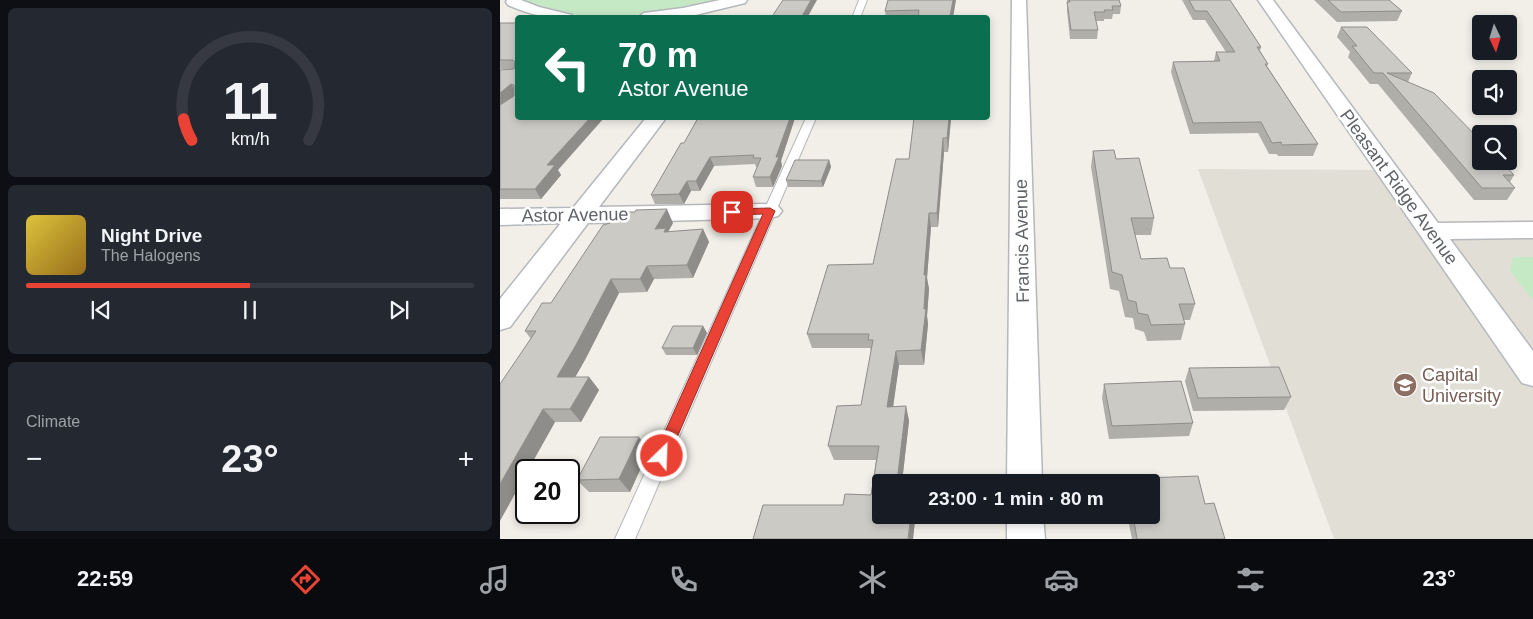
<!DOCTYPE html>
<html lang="en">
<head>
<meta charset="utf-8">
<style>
  :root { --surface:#171b24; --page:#242831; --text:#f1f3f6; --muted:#9ea1a6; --line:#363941; --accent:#ea4335 }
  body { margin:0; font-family:Arial,sans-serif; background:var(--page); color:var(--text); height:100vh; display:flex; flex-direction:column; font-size:19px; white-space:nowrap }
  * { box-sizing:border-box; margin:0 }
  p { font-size:16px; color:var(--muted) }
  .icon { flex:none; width:28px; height:28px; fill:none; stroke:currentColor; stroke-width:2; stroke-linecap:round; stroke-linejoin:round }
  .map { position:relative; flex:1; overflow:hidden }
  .sheet { display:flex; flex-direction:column; gap:8px; padding:8px; background:#0d0f14; width:500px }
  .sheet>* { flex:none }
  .hud { position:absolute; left:15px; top:15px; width:475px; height:105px; border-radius:5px; box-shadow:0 2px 8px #0003; background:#0b6e4f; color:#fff; overflow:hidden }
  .needle { width:32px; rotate:176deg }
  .controls { position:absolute; left:972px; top:15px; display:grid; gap:10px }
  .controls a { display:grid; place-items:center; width:45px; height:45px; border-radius:5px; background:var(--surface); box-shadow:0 2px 8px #0003; font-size:25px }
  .speed { position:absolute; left:15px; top:459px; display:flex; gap:10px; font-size:25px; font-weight:700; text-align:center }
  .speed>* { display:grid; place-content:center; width:65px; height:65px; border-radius:50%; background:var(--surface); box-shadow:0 2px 8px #0003; line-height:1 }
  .speed .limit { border:2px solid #111; border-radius:8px; background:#fff; color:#111 }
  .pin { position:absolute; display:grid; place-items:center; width:42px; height:42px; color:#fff; margin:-21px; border-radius:10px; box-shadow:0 2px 8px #0006 }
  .me { position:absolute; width:55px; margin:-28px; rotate:24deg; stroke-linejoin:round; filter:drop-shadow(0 0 4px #0008) }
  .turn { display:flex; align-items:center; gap:18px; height:105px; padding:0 20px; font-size:22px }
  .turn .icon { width:65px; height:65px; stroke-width:2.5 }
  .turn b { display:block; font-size:35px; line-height:42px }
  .big { font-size:38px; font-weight:700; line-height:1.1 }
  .sheet .widget { flex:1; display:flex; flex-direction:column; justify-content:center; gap:8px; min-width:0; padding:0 18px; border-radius:8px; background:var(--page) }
  .sheet .dial { align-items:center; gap:0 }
  .dial svg { height:130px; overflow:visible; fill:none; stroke:var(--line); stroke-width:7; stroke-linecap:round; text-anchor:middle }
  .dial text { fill:var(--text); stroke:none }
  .song { display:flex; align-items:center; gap:15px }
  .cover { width:60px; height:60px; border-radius:8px; background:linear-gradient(135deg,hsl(50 70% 55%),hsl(40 70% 35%)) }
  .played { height:5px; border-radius:2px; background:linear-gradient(90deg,var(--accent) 50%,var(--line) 50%) }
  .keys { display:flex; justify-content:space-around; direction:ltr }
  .heat { display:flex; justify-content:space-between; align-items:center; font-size:28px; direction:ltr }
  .trip { position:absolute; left:372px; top:474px; width:288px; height:50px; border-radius:5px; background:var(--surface); box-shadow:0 2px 8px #0003; font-weight:700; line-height:50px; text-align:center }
  .tab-bar { display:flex; height:80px; justify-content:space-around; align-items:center; background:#090b0e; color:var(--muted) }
  .tab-bar .icon { width:35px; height:35px }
  .tab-bar .current { color:var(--accent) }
  .tab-bar b { font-size:22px; color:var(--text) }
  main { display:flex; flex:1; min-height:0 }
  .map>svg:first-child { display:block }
</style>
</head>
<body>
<main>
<section class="sheet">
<div class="widget dial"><svg viewBox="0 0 100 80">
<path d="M14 69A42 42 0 1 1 86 69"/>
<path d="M14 69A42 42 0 0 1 9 56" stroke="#ea4335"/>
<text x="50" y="56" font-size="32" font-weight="700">11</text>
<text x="50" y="72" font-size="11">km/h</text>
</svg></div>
<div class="widget">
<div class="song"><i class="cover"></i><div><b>Night Drive</b><p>The Halogens</p></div></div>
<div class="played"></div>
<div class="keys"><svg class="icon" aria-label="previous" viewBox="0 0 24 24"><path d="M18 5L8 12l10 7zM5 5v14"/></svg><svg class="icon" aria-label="pause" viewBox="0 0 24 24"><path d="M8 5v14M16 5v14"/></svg><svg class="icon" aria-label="next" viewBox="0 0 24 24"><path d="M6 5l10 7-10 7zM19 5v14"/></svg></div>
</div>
<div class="widget"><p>Climate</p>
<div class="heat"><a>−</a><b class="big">23°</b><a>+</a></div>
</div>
</section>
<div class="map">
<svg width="1033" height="539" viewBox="0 0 1033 539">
  <rect width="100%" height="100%" fill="#f1efe8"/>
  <path fill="#e1ded6" d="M698,169L887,170L931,231H1033V539H834Z"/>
  <path fill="#c5e8c5" d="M25,0H227C170,11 111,24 54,11C44,9 33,7 25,0Z
    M1013,257H1033V300L1010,271Z"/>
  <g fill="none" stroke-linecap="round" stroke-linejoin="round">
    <g stroke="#b5b8bc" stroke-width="2">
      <path id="lane" d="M359,0H367L360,18H352Z
        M306,118H316L135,539H115Z"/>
    </g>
    <g stroke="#b5b8bc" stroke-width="3">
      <path id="street" d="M7,0H21L39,7L72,15L74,18C46,18 34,16 8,5L6,2Z
        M220,0H247L245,3L183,18H137L144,13L183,8Z
        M512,0H526L542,482H507Z
        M758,0H773L938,223L1033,222V238L950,239L1033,351V386L1022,383Z
        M146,118H166L99,207L270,204L278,206L282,211L278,216L270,218L88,223L10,327L0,330V299L61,223L0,225V209L73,208Z
        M507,515H543L545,539H507Z"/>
    </g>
    <use href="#lane" fill="#fff" fill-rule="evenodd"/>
    <use href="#street" fill="#fff" fill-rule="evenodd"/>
  </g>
  <path fill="#afaea9" d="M388,0L453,16L461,18H386L385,11Z
    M567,0H619L621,6L620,14H613L612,19H604V21H596L598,30L597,39H570L567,11Z
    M682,0H730L761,47L760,51L768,64L767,66L818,144L813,156H778L777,154H769L758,133L690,134L671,72L673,62L714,61L716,52H726L705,20H693Z
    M814,0H889L902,11L897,21L837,22Z
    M0,23L58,170L61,175L41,199H0V70L14,69H0Z
    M841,27L912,73L908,82L1014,175L1010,182L1015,188L1007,200H974L878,84H870L848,57L850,52L837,37Z
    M198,118H295L281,161L282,166L273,187H256L253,177L257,167H256L255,164L214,166L200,191H191L184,204H155L151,195L184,143Z
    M414,118H451L448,152H444L438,227H431L427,278L429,289L427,316L428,324L424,365H399L393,407L406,406L409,421L402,482H381V515H414L415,520L413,539H253L263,505H343L345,494L371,495L376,460H334L328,446L337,406L361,405L371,351L370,348H312L307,334L328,265L373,264L396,159H409Z
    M593,151L616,159L654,218L651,235H635L641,259L670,268L695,304L690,320H684L685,324L681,340L647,341L644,332L635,329L633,318L625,317L619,291L610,289L591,167Z
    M329,160L331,167L323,187H288L286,180Z
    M173,223L168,232L203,229L209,242L193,278L154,279L147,292L119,293L86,358L75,377H89L99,390L81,422H55L28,470H26L31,339L25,331L51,303Z
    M203,326L207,333L197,355H166L162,348Z
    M689,368L791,397L784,410L693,411L685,381Z
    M604,384L693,423L689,436L609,439L602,398Z
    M149,450L130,492H89L77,480Z
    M645,478L705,504L725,539H632L628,519L629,515H651V482H643Z"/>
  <path fill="#8f8d8a" d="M311,0H317L307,18H301Z
    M453,0H456L453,18L450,16Z
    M11,84L17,94L0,107V93Z
    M90,118H104L58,170L61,175L41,199L35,189L47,165Z
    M290,118H295L281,161L282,166L273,187L270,177L276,157Z
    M449,118H451L448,152L447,138Z
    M443,138L444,152L438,227L437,213Z
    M210,157L214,166L200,191L196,181Z
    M329,160L331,167L323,187L321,181Z
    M187,181L191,191L184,204L179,194Z
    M167,209L173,223L168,232L173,242L155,229Z
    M429,213L431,227L427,278L429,289L427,316L428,324L424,365L421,350L424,309V275Z
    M203,229L209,242L193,278L187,265Z
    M147,266L154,279L147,292L140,279Z
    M111,279L119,293L86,358L68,390L57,377Z
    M203,326L207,333L197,355L193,348Z
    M396,351L399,365L391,421L387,407Z
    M89,377L99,390L81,422L70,409Z
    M406,406L409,421L402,482H397Z
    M43,409L55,422L28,470H26V474L0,521V484Z
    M139,437L149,450L130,492L119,479Z
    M411,515H414L415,520L413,539H408Z"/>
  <path fill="#cccac5" stroke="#8f8d8a" d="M283,0H311L301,18H271Z
    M388,0H453L450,16H461V18H418L419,10L385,11Z
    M569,0H619L621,6H612L613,10H604L605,12H594L598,30H571L567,2H570Z
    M689,0H730L761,47H757L768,64H765L818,144L782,145L781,142L772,143L761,122L693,123L673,62L720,61L716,52H735L707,11H695Z
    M828,0H889L902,11L841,12Z
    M0,23H18V118H90L47,165H55L35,189H0V105L14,96V85L11,84L0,93V70L14,69L15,62L13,60H0Z
    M841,27H867L912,73H887L934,93L981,141V161H1001L1014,175H1003L1015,188H982L883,73H874L852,46H857Z
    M198,118H290L276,157H279L270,177H253L261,158H253L254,155L210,157L196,181H187L179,194L151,195L181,143H184Z
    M414,118H449L447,138H443L437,213H429L424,275H426L424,309H426L421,350L396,351L387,407L406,406L397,482H381V515H411L408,539H253L263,505H343L345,494L371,495L379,446H328L337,406L361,405L373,340H368L369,334H307L328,265L373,264L396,159H409Z
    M614,150L616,159L639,158L654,218H631L641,259L667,258L670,268H684L695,304H679L685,324L651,325L648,315L638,313L636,302L628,300L622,275L612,272L593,151Z
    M295,160H329L321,181L286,180Z
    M167,209L155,229L166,228L164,232L203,229L187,265L147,266L140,279H111L76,345L57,377H89L70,409H43L0,484V384L36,331H25L42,303H51L103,225L110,223L115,216H126L128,212H135L136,210Z
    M173,326H203L193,348H162Z
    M779,367L791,397L698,398L689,368Z
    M681,381L693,423L612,426L604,384Z
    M100,437H139L119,479L77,480Z
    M698,476L705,504L714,503L725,539H637L633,515H651V482H645V478Z"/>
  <path fill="#ea4335" stroke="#982c22" d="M270,208L275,211L169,456L167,461L162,463L156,461L154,456L263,214L232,215L227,212L232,209Z"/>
  <defs>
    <g id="university-disc" transform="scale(1.25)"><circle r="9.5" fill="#8d6e63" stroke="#fff"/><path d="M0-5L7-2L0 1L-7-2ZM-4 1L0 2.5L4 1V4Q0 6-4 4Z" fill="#fff"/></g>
  </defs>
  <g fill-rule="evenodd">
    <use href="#university-disc" x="905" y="385"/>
  </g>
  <g text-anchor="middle" stroke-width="5" stroke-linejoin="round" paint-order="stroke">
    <g font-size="18" fill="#5f6368" stroke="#fff">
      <text transform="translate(899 187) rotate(54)" y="6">Pleasant Ridge Avenue</text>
      <text transform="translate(75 215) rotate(-1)" y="6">Astor Avenue</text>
      <text transform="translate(522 241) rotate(-91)" y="6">Francis Avenue</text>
    </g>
    <g font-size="18" fill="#785e54" stroke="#fff" text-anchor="start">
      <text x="922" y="381">Capital<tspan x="922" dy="21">University</tspan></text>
    </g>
  </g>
</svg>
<div class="controls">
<a><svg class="needle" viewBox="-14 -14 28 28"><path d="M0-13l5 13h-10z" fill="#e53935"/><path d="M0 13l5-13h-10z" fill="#9ea1a6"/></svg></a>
<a><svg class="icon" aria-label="sound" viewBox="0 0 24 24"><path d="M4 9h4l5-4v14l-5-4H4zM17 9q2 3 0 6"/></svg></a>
<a><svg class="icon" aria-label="search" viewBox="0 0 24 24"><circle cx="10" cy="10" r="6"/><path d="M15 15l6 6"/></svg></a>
</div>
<div class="speed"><div class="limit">20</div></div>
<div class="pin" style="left:232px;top:212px;background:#d93025"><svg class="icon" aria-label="arrive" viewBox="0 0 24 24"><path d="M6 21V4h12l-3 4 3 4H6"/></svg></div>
<svg class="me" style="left:162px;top:456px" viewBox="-20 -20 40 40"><circle r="17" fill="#ea4335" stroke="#fff" stroke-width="3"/><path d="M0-11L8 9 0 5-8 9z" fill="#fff"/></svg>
<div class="trip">23:00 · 1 min · 80 m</div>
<div class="hud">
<div class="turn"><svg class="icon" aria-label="left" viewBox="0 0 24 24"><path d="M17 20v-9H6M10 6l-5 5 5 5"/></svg><div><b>70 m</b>Astor Avenue</div></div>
</div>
</div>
</main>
<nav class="tab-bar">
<b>22:59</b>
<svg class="icon current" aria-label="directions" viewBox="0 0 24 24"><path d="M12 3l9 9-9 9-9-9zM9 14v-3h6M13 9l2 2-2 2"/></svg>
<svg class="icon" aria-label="music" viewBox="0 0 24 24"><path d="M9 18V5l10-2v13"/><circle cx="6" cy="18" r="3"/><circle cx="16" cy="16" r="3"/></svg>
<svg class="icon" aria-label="phone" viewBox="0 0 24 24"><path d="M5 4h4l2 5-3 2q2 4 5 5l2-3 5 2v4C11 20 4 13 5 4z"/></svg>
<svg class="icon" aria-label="climate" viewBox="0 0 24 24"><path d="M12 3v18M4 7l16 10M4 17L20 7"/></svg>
<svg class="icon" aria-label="car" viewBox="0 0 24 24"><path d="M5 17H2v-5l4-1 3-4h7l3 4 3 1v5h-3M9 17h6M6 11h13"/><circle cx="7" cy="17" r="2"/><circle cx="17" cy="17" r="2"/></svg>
<svg class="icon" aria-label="filters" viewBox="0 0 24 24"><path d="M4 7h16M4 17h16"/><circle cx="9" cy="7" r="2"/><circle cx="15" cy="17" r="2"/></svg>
<b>23°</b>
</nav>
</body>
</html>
